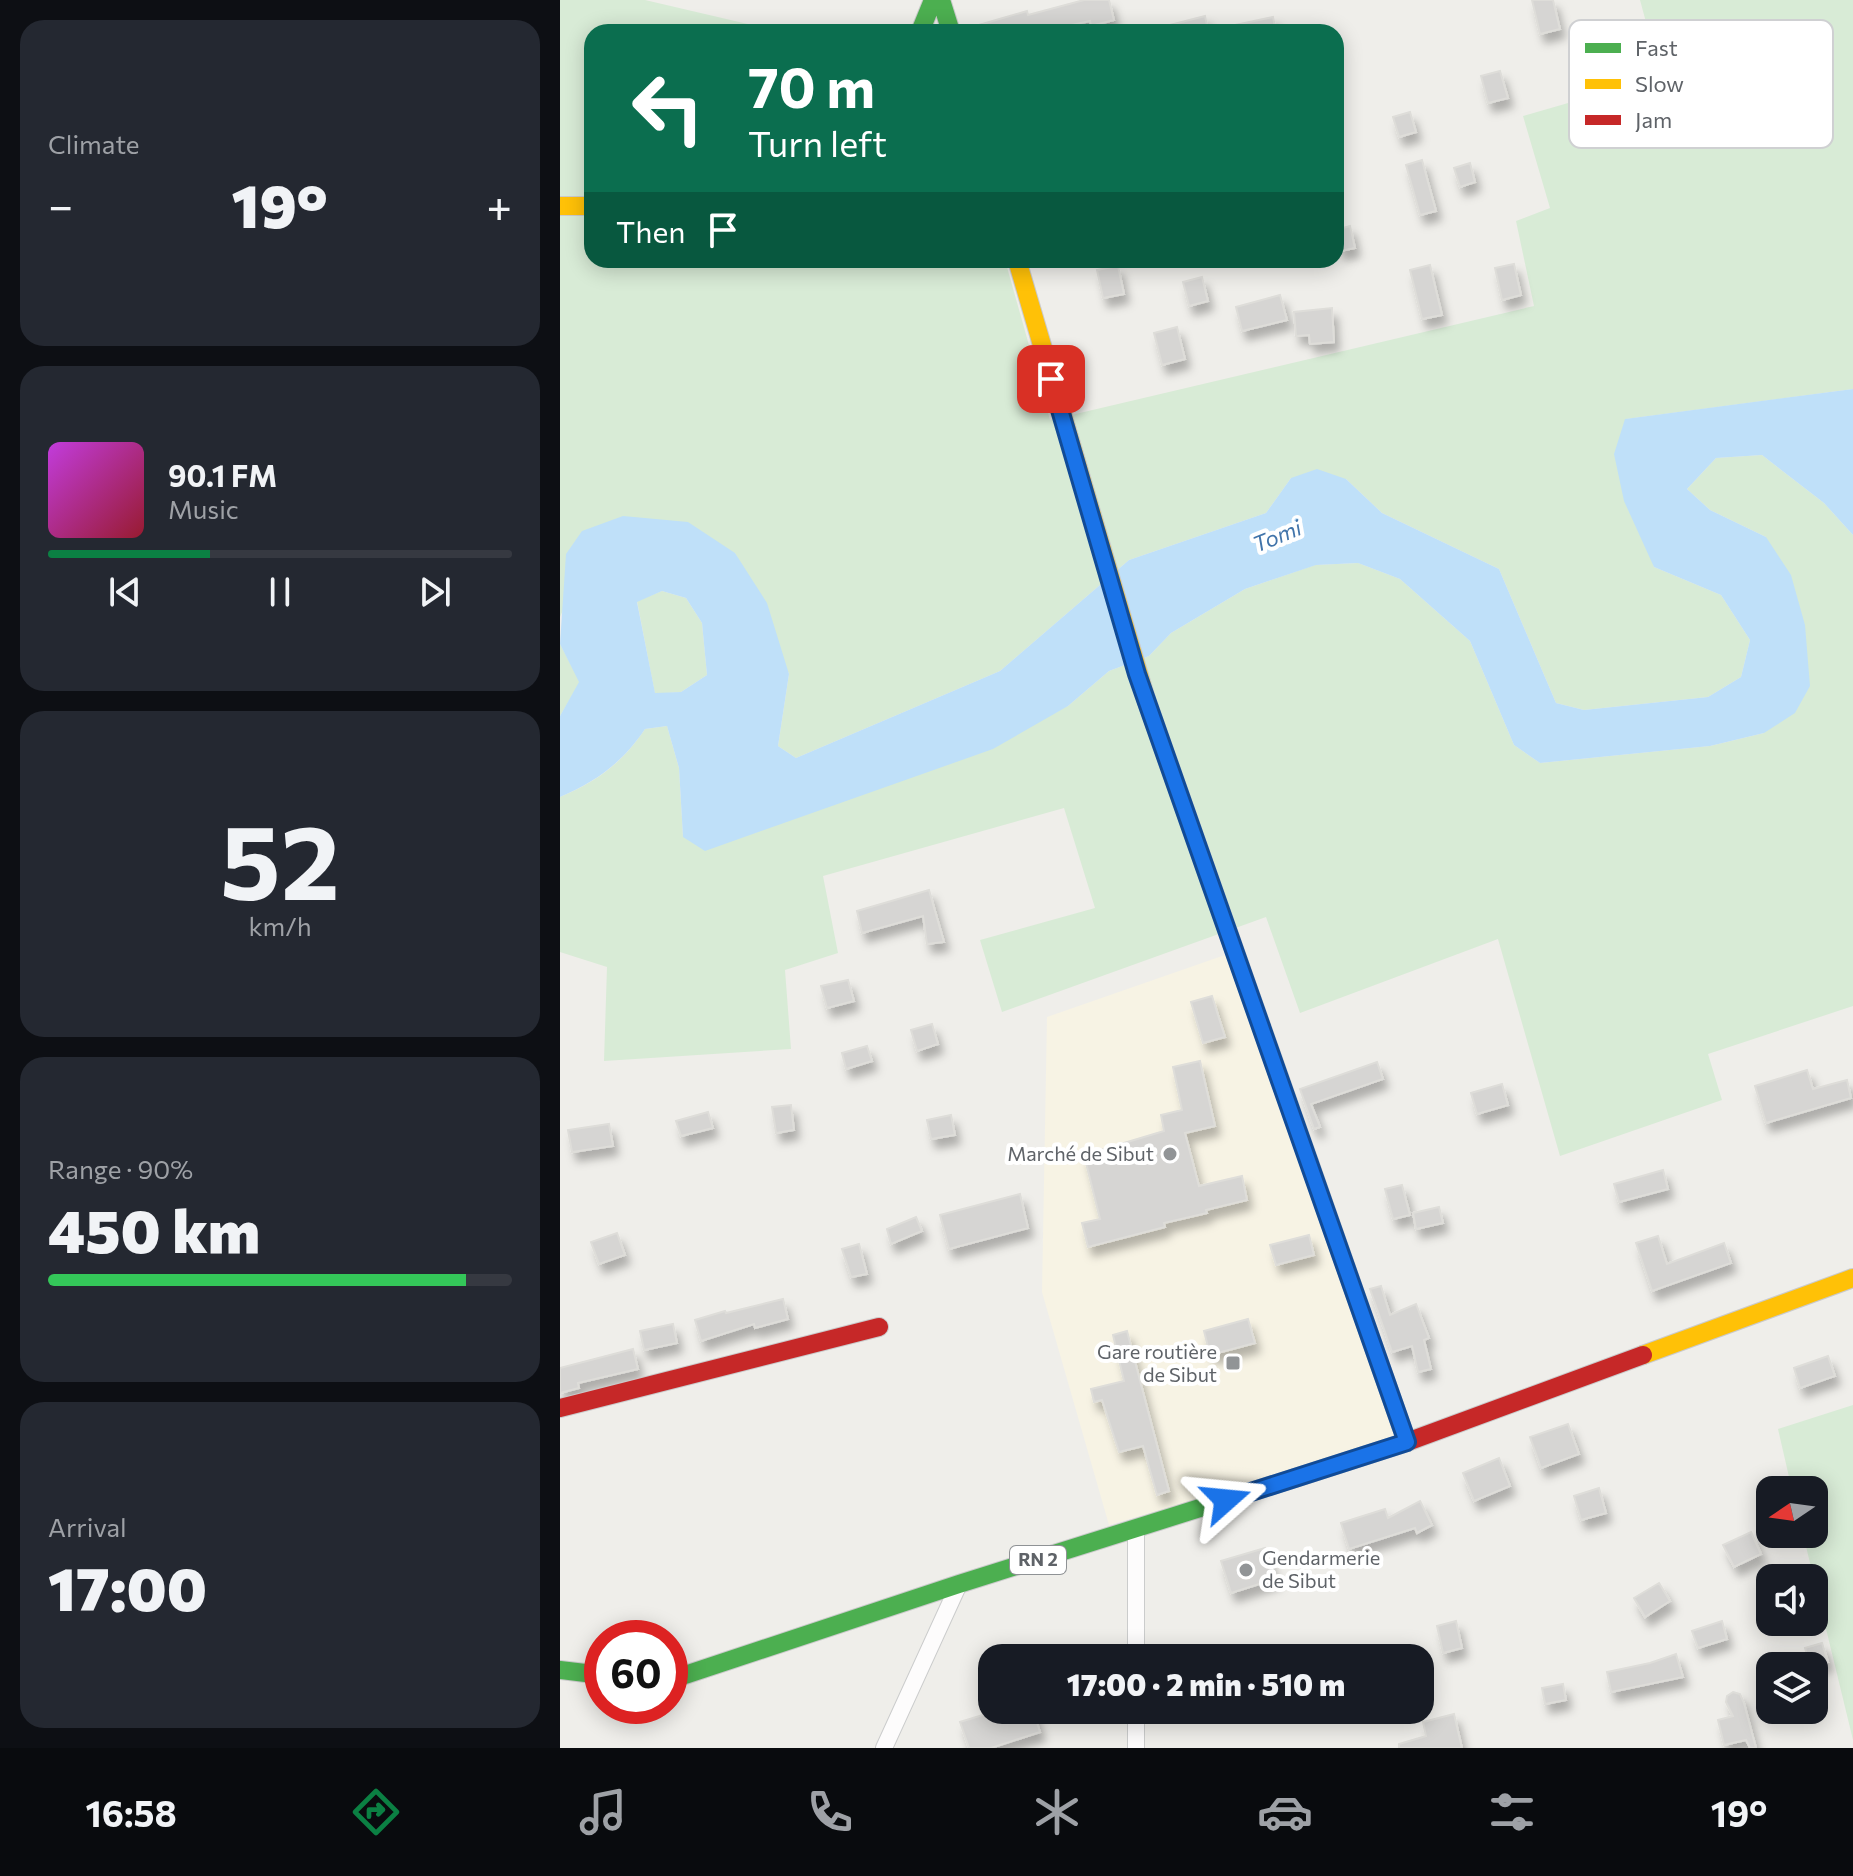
<!DOCTYPE html>
<html lang="en">
<head>
<meta charset="utf-8">
<style>
  :root { --surface:#171b24; --page:#242831; --text:#f1f3f6; --muted:#9ea1a6; --line:#363941; --accent:#0b8043 }
  body { margin:0; font-family:Commissioner,sans-serif; background:var(--page); color:var(--text); height:100vh; display:flex; flex-direction:column; font-size:30px; white-space:nowrap }
  * { box-sizing:border-box; margin:0 }
  p { font-size:26px; color:var(--muted) }
  .icon { flex:none; width:44px; height:44px; fill:none; stroke:currentColor; stroke-width:2; stroke-linecap:round; stroke-linejoin:round }
  .map { position:relative; flex:1; overflow:hidden }
  .side { display:flex; flex-direction:column; gap:20px; padding:20px; background:#0d0f14; width:560px }
  .side>* { flex:none }
  .guide { position:absolute; left:24px; top:24px; width:760px; height:244px; border-radius:24px; box-shadow:0 4px 20px #0003; background:#0b6e4f; color:#fff; overflow:hidden }
  .needle { width:52px; rotate:257deg }
  .buttons { position:absolute; left:1196px; top:1476px; display:grid; gap:16px }
  .buttons a { display:grid; place-items:center; width:72px; height:72px; border-radius:16px; background:var(--surface); box-shadow:0 4px 20px #0003; font-size:40px }
  .speed { position:absolute; left:24px; top:1620px; display:flex; gap:16px; font-size:40px; font-weight:700; text-align:center }
  .speed>* { display:grid; place-content:center; width:104px; height:104px; border-radius:50%; background:var(--surface); box-shadow:0 4px 20px #0003; line-height:1 }
  .speed .limit { border:12px solid #d22; background:#fff; color:#111 }
  .pin { position:absolute; display:grid; place-items:center; width:68px; height:68px; color:#fff; margin:-34px; border-radius:16px; box-shadow:0 4px 12px #0006 }
  .me { position:absolute; width:88px; margin:-44px; rotate:72deg; stroke-linejoin:round; filter:drop-shadow(0 0 6px #0008) }
  .turn { display:flex; align-items:center; gap:28px; height:168px; padding:0 32px; font-size:36px }
  .turn .icon { width:104px; height:104px; stroke-width:2.5 }
  .turn b { display:block; font-size:56px; line-height:68px }
  .then { display:flex; align-items:center; height:76px; padding:0 32px; background:#0003; gap:16px; font-size:30px }
  .big { font-size:60px; font-weight:800; line-height:1.1 }
  .side .tile { flex:1; display:flex; flex-direction:column; justify-content:center; gap:12px; min-width:0; padding:0 28px; border-radius:24px; background:var(--page) }
  .side .dial { align-items:center; gap:0 }
  .dial b { font-size:104px; line-height:1 }
  .song { display:flex; align-items:center; gap:24px }
  .cover { width:96px; height:96px; border-radius:12px; background:linear-gradient(135deg,hsl(290 70% 55%),hsl(350 70% 35%)) }
  .played { height:8px; border-radius:4px; background:linear-gradient(90deg,var(--accent) 35%,var(--line) 35%) }
  .keys { display:flex; justify-content:space-around; direction:ltr }
  .heat { display:flex; justify-content:space-between; align-items:center; font-size:44px; direction:ltr }
  .charge { height:12px; border-radius:6px; background:linear-gradient(90deg,#34c759 90%,var(--line) 0) }
  .trip { position:absolute; left:418px; top:1644px; width:456px; height:80px; border-radius:24px; background:var(--surface); box-shadow:0 4px 20px #0003; font-weight:800; line-height:80px; text-align:center }
  .tab-bar { display:flex; height:128px; justify-content:space-around; align-items:center; background:#090b0e; color:var(--muted) }
  .tab-bar .icon { width:56px; height:56px }
  .tab-bar .current { color:var(--accent) }
  .tab-bar b { font-size:36px; color:var(--text) }
  main { display:flex; flex:1; min-height:0 }
  .map>svg:first-child { display:block }
</style>
</head>
<body>
<main>
<section class="side">
<div class="tile"><p>Climate</p>
<div class="heat"><a>−</a><b class="big">19°</b><a>+</a></div>
</div>
<div class="tile">
<div class="song"><i class="cover"></i><div><b>90.1 FM</b><p>Music</p></div></div>
<div class="played"></div>
<div class="keys"><svg class="icon" aria-label="previous" viewBox="0 0 24 24"><path d="M18 5L8 12l10 7zM5 5v14"/></svg><svg class="icon" aria-label="pause" viewBox="0 0 24 24"><path d="M8 5v14M16 5v14"/></svg><svg class="icon" aria-label="next" viewBox="0 0 24 24"><path d="M6 5l10 7-10 7zM19 5v14"/></svg></div>
</div>
<div class="tile dial"><b>52</b><p>km/h</p></div>
<div class="tile"><p>Range · 90%</p><b class="big">450 km</b><div class="charge"></div></div>
<div class="tile"><p>Arrival</p><b class="big">17:00</b></div>
</section>
<div class="map">
<svg width="1293" height="1748" viewBox="0 0 1293 1748">
  <defs>
    <filter id="shadow"><feDropShadow dx="5" dy="9" stdDeviation="4" flood-color="#0004"/></filter>
  </defs>
  <rect width="100%" height="100%" fill="#efeeea"/>
  <path fill="#f7f3e4" d="M665,955L836,1441L549,1525L482,1292L487,1017Z"/>
  <path fill="#d8ebd6" d="M0,0H85L192,25L190,32H32V260H445L490,420L974,306L956,221L990,208L963,116L1067,86L1077,118L1157,92L1145,21L1090,37L1080,0H1293V389L1066,419L1094,567L1161,595L1190,640L1181,677L1148,697L1024,710L996,703L939,569L822,513L786,479L731,478L706,513L569,560L440,671L236,758L218,746L229,674L175,553L3,610L0,617Z
    M1202,455L1264,503L1293,535V1006L1148,1054L1162,1100L1000,1156L938,939L740,1013L706,917L442,1012L420,940L535,908L504,808L263,876L278,953L225,970L231,1049L44,1061L47,967L0,952V797C38,781 62,763 85,729L107,726L119,768L123,837L508,706L549,671L589,656L611,633L685,589L755,565L798,563L840,579L910,641L954,745L980,763L1150,746L1204,733L1206,537L1150,510L1127,489L1156,458Z
    M102,591L126,598L142,623L147,675L121,692L95,694L77,601Z
    M0,644L20,682L0,716Z
    M1293,1405V1740L1243,1534H1254V1490H1232L1218,1429Z"/>
  <path fill="#bfe0f9" fill-rule="evenodd" d="M1293,389V535L1264,503L1202,455L1156,458L1127,489L1150,510L1206,537L1231,575L1245,625L1250,686L1235,713L1204,733L1150,746L980,763L954,745L910,641L840,579L798,563L756,565L685,589L611,633L589,656L549,671L508,706L433,749L145,851L123,837L119,768L107,726L85,729C62,763 37,781 0,797V716L19,682L0,644L6,554L22,531L63,516L128,522L175,553L207,603L229,674L218,746L236,758L440,671L569,560L706,513L731,478L757,469L786,479L822,513L939,569L996,703L1024,710L1148,697L1181,677L1190,640L1161,595L1094,567L1064,501L1054,454L1065,419ZM102,591L126,598L142,623L147,675L121,692L95,693L77,602Z"/>
  <path fill="#d6d5d3" stroke="#deddd9" stroke-width="2" filter="url(#shadow)" d="M524,0H549L554,20L531,26L530,21L480,32H452L451,29L414,32L412,27L467,11L468,15Z
    M972,0H993L1000,29L980,34Z
    M645,16L648,30L603,32L602,27Z
    M713,17L716,32H670V26Z
    M940,71L948,98L928,103L921,76Z
    M850,112L856,132L839,137L833,117Z
    M862,160L876,211L860,215L846,165Z
    M910,163L915,182L900,187L894,168Z
    M790,226L795,248L780,251L776,230Z
    M954,264L961,295L942,300L935,268Z
    M870,265L882,315L862,319L850,270Z
    M558,266L564,294L543,298L537,270Z
    M642,277L648,301L629,306L623,282Z
    M720,295L727,320L682,331L676,307Z
    M772,308L774,342L750,344L749,335L736,336L734,312Z
    M617,327L625,359L602,365L594,333Z
    M369,890L384,942L367,944L363,916L302,933L297,911Z
    M288,980L294,1001L267,1008L261,986Z
    M652,996L665,1037L643,1043L631,1002Z
    M372,1024L378,1044L357,1051L351,1030Z
    M307,1046L312,1061L286,1069L282,1053Z
    M640,1061L655,1126L625,1133L639,1186L682,1176L687,1200L646,1210L647,1213L604,1223L605,1227L528,1247L522,1223L540,1219L524,1155L604,1131L601,1115L622,1110L613,1067Z
    M817,1062L823,1079L751,1104L760,1127L754,1129L740,1089Z
    M1247,1070L1253,1089L1287,1080L1291,1098L1206,1123L1195,1086Z
    M942,1084L948,1105L917,1114L911,1093Z
    M231,1105L234,1130L216,1133L212,1107Z
    M148,1112L153,1128L121,1136L116,1121Z
    M391,1115L395,1135L371,1139L367,1120Z
    M49,1124L53,1146L12,1152L8,1130Z
    M1103,1170L1108,1189L1059,1202L1054,1184Z
    M842,1185L850,1215L833,1219L825,1189Z
    M460,1194L468,1228L389,1249L380,1215Z
    M879,1207L883,1223L856,1229L853,1213Z
    M356,1217L362,1231L331,1244L327,1229Z
    M57,1233L65,1255L39,1264L31,1242Z
    M749,1235L754,1255L716,1265L710,1245Z
    M1098,1236L1107,1264L1164,1243L1171,1263L1092,1291L1076,1243Z
    M299,1244L307,1274L291,1277L282,1249Z
    M821,1286L830,1315L856,1304L869,1338L864,1340L871,1369L858,1372L852,1346L832,1352L810,1289Z
    M223,1299L228,1319L195,1328L194,1324L141,1341L135,1320L165,1311L166,1313Z
    M688,1319L695,1343L650,1355L644,1331Z
    M113,1324L117,1343L84,1350L80,1331Z
    M567,1331L609,1491L597,1495L583,1446L559,1452L542,1400L534,1402L531,1389L564,1381L553,1335Z
    M73,1349L78,1369L18,1383L19,1388L0,1393V1368Z
    M1268,1356L1275,1376L1240,1388L1234,1368Z
    M1008,1424L1019,1454L981,1468L970,1437Z
    M939,1458L950,1486L914,1501L903,1473Z
    M1039,1488L1046,1513L1021,1520L1014,1496Z
    M860,1501L872,1525L857,1533L855,1528L789,1549L781,1523L825,1509L828,1518Z
    M1191,1532L1201,1554L1174,1567L1163,1545Z
    M705,1548L715,1579L671,1593L661,1561Z
    M1099,1583L1110,1601L1085,1617L1074,1598Z
    M896,1621L902,1648L883,1653L877,1626Z
    M1162,1621L1167,1639L1138,1648L1132,1631Z
    M1262,1643L1268,1662L1250,1666L1245,1648Z
    M1116,1654L1123,1677L1051,1692L1047,1672L1090,1663Z
    M1003,1684L1006,1700L985,1704L982,1688Z
    M1173,1692L1180,1694L1184,1703L1196,1748H1190L1186,1740L1164,1745L1158,1720L1173,1716L1166,1702L1167,1696Z
    M439,1710H473L480,1732L431,1748H409L400,1722Z
    M894,1714L902,1748H839V1744L866,1736L863,1722Z"/>
  <g fill="none" stroke-linecap="round" stroke-linejoin="round">
    <g stroke="#cbcccc" stroke-width="18">
      <path id="street" d="M576,1658V1530
        M576,1710V1748
        M324,1748L399,1584"/>
    </g>
    <g stroke="#cacacb" stroke-width="20">
      <path id="fast" d="M381,0L391,32
        M360,32L373,0
        M586,699L749,1162
        M0,1670L42,1675
        M110,1676L125,1675L399,1584L735,1478"/>
    </g>
    <g stroke="#cacacb" stroke-width="20">
      <path id="slow" d="M0,206H32
        M457,260L586,699
        M749,1162L847,1442
        M1083,1355L1293,1278"/>
    </g>
    <g stroke="#cacacb" stroke-width="20">
      <path id="jam" d="M0,1408L319,1327
        M735,1478L847,1442L1083,1355"/>
    </g>
    <use href="#street" stroke="#fdfcfc" stroke-width="16"/>
    <use href="#fast" stroke="#4caf50" stroke-width="18"/>
    <use href="#slow" stroke="#ffc107" stroke-width="18"/>
    <use href="#jam" stroke="#c62828" stroke-width="18"/>
  </g>
  <g fill="none" stroke-linecap="round" stroke-linejoin="round">
    <g stroke="#114b97" stroke-width="20">
      <path id="route" d="M491,379L577,674L847,1442L666,1500"/>
    </g>
    <use href="#route" stroke="#1a73e8" stroke-width="14"/>
  </g>
  <g fill="#919496" stroke="#fff" stroke-width="3">
    <circle cx="610" cy="1154" r="8"/>
    <rect x="665" y="1355" width="16" height="16" rx="4"/>
    <circle cx="686" cy="1570" r="8"/>
  </g>
  <g text-anchor="middle" stroke-width="8" stroke-linejoin="round" paint-order="stroke">
    <rect fill="#fff" stroke="#8f9295" stroke-width="2" x="450" y="1546" width="56" height="28" rx="6"/>
    <g font-size="18" font-weight="bold" fill="#5f6368">
      <text x="478" y="1566">RN 2</text>
    </g>
    <g font-size="20" fill="#5f6368" stroke="#fff" text-anchor="end">
      <text x="594" y="1161">Marché de Sibut</text>
      <text x="657" y="1359">Gare routière<tspan x="657" dy="23">de Sibut</tspan></text>
      <text x="702" y="1565" text-anchor="start">Gendarmerie<tspan x="702" dy="23">de Sibut</tspan></text>
    </g>
    <g font-size="22" font-style="italic" fill="#4174aa" stroke="#fff">
      <text transform="translate(717 536) rotate(-22)" y="8">Tomi</text>
    </g>
  </g>
  <rect x="1009" y="20" width="264" height="128" rx="12" fill="#fff" stroke="#cfd0d2" stroke-width="2"/>
  <rect x="1025" y="43" width="36" height="10" fill="#4caf50"/>
  <rect x="1025" y="79" width="36" height="10" fill="#ffc107"/>
  <rect x="1025" y="115" width="36" height="10" fill="#c62828"/>
  <g font-size="22" fill="#5f6368">
    <text x="1075" y="56">Fast</text>
    <text x="1075" y="92">Slow</text>
    <text x="1075" y="128">Jam</text>
  </g>
</svg>
<div class="buttons">
<a><svg class="needle" viewBox="-14 -14 28 28"><path d="M0-13l5 13h-10z" fill="#e53935"/><path d="M0 13l5-13h-10z" fill="#9ea1a6"/></svg></a>
<a><svg class="icon" aria-label="sound" viewBox="0 0 24 24"><path d="M4 9h4l5-4v14l-5-4H4zM17 9q2 3 0 6"/></svg></a>
<a><svg class="icon" aria-label="layers" viewBox="0 0 24 24"><path d="M12 4l9 5-9 5-9-5zM3 14l9 5 9-5"/></svg></a>
</div>
<div class="speed"><div class="limit">60</div></div>
<div class="pin" style="left:491px;top:379px;background:#d93025"><svg class="icon" aria-label="arrive" viewBox="0 0 24 24"><path d="M6 21V4h12l-3 4 3 4H6"/></svg></div>
<svg class="me" style="left:666px;top:1500px" viewBox="-20 -20 40 40"><path d="M0-17L14 15 0 8-14 15z" fill="#1a73e8" stroke="#fff" stroke-width="4"/></svg>
<div class="trip">17:00 · 2 min · 510 m</div>
<div class="guide">
<div class="turn"><svg class="icon" aria-label="left" viewBox="0 0 24 24"><path d="M17 20v-9H6M10 6l-5 5 5 5"/></svg><div><b>70 m</b>Turn left</div></div>
<div class="then">Then<svg class="icon" aria-label="arrive" viewBox="0 0 24 24"><path d="M6 21V4h12l-3 4 3 4H6"/></svg></div>
</div>
</div>
</main>
<nav class="tab-bar">
<b>16:58</b>
<svg class="icon current" aria-label="directions" viewBox="0 0 24 24"><path d="M12 3l9 9-9 9-9-9zM9 14v-3h6M13 9l2 2-2 2"/></svg>
<svg class="icon" aria-label="music" viewBox="0 0 24 24"><path d="M9 18V5l10-2v13"/><circle cx="6" cy="18" r="3"/><circle cx="16" cy="16" r="3"/></svg>
<svg class="icon" aria-label="phone" viewBox="0 0 24 24"><path d="M5 4h4l2 5-3 2q2 4 5 5l2-3 5 2v4C11 20 4 13 5 4z"/></svg>
<svg class="icon" aria-label="climate" viewBox="0 0 24 24"><path d="M12 3v18M4 7l16 10M4 17L20 7"/></svg>
<svg class="icon" aria-label="car" viewBox="0 0 24 24"><path d="M5 17H2v-5l4-1 3-4h7l3 4 3 1v5h-3M9 17h6M6 11h13"/><circle cx="7" cy="17" r="2"/><circle cx="17" cy="17" r="2"/></svg>
<svg class="icon" aria-label="filters" viewBox="0 0 24 24"><path d="M4 7h16M4 17h16"/><circle cx="9" cy="7" r="2"/><circle cx="15" cy="17" r="2"/></svg>
<b>19°</b>
</nav>
</body>
</html>
